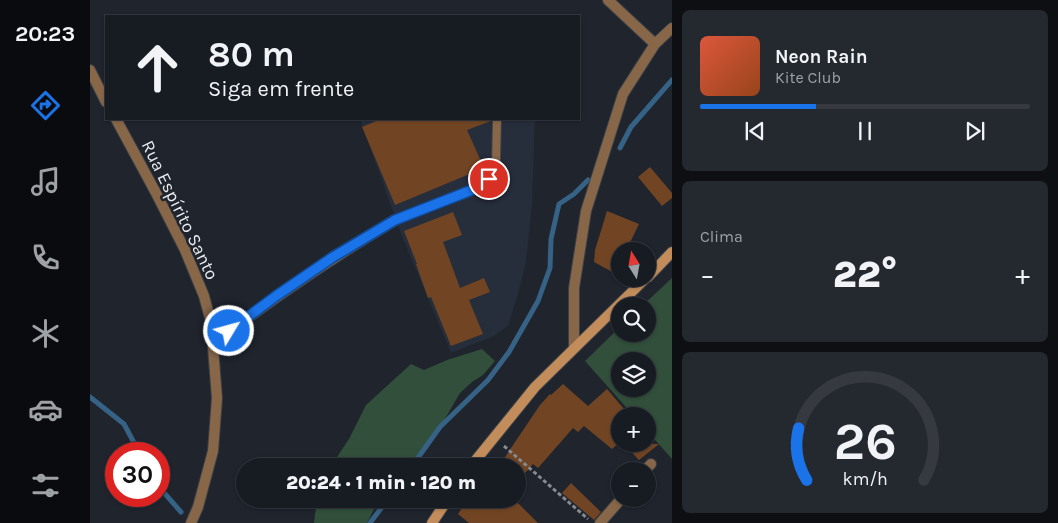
<!DOCTYPE html>
<html lang="pt">
<head>
<meta charset="utf-8">
<style>
  :root { --surface:#171b22; --page:#24282f; --text:#f1f3f6; --muted:#9ea1a5; --line:#363940; --accent:#1a73e8 }
  body { margin:0; font-family:Karla,sans-serif; background:var(--page); color:var(--text); height:100vh; display:flex; flex-direction:column; font-size:19px; white-space:nowrap }
  * { box-sizing:border-box; margin:0 }
  p { font-size:16px; color:var(--muted) }
  .icon { flex:none; width:28px; height:28px; fill:none; stroke:currentColor; stroke-width:2; stroke-linecap:round; stroke-linejoin:round }
  .map { position:relative; flex:1; overflow:hidden }
  .sheet { display:flex; flex-direction:column; gap:10px; padding:10px; background:#0d0f13; width:386px }
  .sheet>* { flex:none }
  .guide { position:absolute; left:15px; top:15px; width:475px; height:105px; border-radius:0px; box-shadow:0 1px 4px #0004,0 0 0 1px var(--line); background:#171b22; color:var(--text); overflow:hidden }
  .needle { width:32px; rotate:349deg }
  .buttons { position:absolute; left:521px; top:242px; display:grid; gap:10px }
  .buttons a { display:grid; place-items:center; width:45px; height:45px; border-radius:50%; background:var(--surface); box-shadow:0 1px 4px #0004,0 0 0 1px var(--line); font-size:25px }
  .speed { position:absolute; left:15px; top:442px; display:flex; gap:10px; font-size:25px; font-weight:700; text-align:center }
  .speed>* { display:grid; place-content:center; width:65px; height:65px; border-radius:50%; background:var(--surface); box-shadow:0 1px 4px #0004,0 0 0 1px var(--line); line-height:1 }
  .speed .limit { border:8px solid #d22; background:#fff; color:#111 }
  .pin { position:absolute; display:grid; place-items:center; width:42px; height:42px; color:#fff; margin:-21px; border:2px solid #fff; border-radius:50%; box-shadow:0 1px 5px #0007 }
  .me { position:absolute; width:55px; margin:-28px; rotate:53deg; stroke-linejoin:round; filter:drop-shadow(0 0 4px #0008) }
  .turn { display:flex; align-items:center; gap:18px; height:105px; padding:0 20px; font-size:22px }
  .turn .icon { width:65px; height:65px; stroke-width:2.5 }
  .turn b { display:block; font-size:35px; line-height:42px }
  .big { font-size:38px; font-weight:800; line-height:1.1 }
  .sheet .card { flex:1; display:flex; flex-direction:column; justify-content:center; gap:8px; min-width:0; padding:0 18px; border-radius:8px; background:var(--page) }
  .sheet .dial { align-items:center; gap:0 }
  .dial svg { height:130px; overflow:visible; fill:none; stroke:var(--line); stroke-width:7; stroke-linecap:round; text-anchor:middle }
  .dial text { fill:var(--text); stroke:none }
  .song { display:flex; align-items:center; gap:15px }
  .cover { width:60px; height:60px; border-radius:8px; background:linear-gradient(135deg,hsl(10 70% 55%),hsl(20 70% 35%)) }
  .played { height:5px; border-radius:2px; background:linear-gradient(90deg,var(--accent) 35%,var(--line) 35%) }
  .keys { display:flex; justify-content:space-around; direction:ltr }
  .heat { display:flex; justify-content:space-between; align-items:center; font-size:28px; direction:ltr }
  .trip { position:absolute; left:146px; top:458px; width:290px; height:50px; border-radius:25px; background:var(--surface); box-shadow:0 1px 4px #0004,0 0 0 1px var(--line); font-weight:800; line-height:50px; text-align:center }
  main { display:flex; flex:1; min-height:0 }
  .tabs { display:flex; flex-direction:column; width:90px; justify-content:space-around; align-items:center; background:#090b0e; color:var(--muted) }
  .tabs .icon { width:35px; height:35px }
  .tabs .active { color:var(--accent) }
  .tabs b { font-size:22px; color:var(--text) }
  .map>svg:first-child { display:block }
</style>
</head>
<body>
<main>
<nav class="tabs">
<b>20:23</b>
<svg class="icon active" aria-label="directions" viewBox="0 0 24 24"><path d="M12 3l9 9-9 9-9-9zM9 14v-3h6M13 9l2 2-2 2"/></svg>
<svg class="icon" aria-label="music" viewBox="0 0 24 24"><path d="M9 18V5l10-2v13"/><circle cx="6" cy="18" r="3"/><circle cx="16" cy="16" r="3"/></svg>
<svg class="icon" aria-label="phone" viewBox="0 0 24 24"><path d="M5 4h4l2 5-3 2q2 4 5 5l2-3 5 2v4C11 20 4 13 5 4z"/></svg>
<svg class="icon" aria-label="climate" viewBox="0 0 24 24"><path d="M12 3v18M4 7l16 10M4 17L20 7"/></svg>
<svg class="icon" aria-label="car" viewBox="0 0 24 24"><path d="M5 17H2v-5l4-1 3-4h7l3 4 3 1v5h-3M9 17h6M6 11h13"/><circle cx="7" cy="17" r="2"/><circle cx="17" cy="17" r="2"/></svg>
<svg class="icon" aria-label="filters" viewBox="0 0 24 24"><path d="M4 7h16M4 17h16"/><circle cx="9" cy="7" r="2"/><circle cx="15" cy="17" r="2"/></svg>
</nav>
<div class="map">
<svg width="582" height="523" viewBox="0 0 582 523">
  <rect width="100%" height="100%" fill="#1f242d"/>
  <path fill="#262d3b" d="M270,119H445L442,205L436,262L428,294L418,326L404,336L361,353L311,234Z"/>
  <path fill="#314f3b" fill-rule="evenodd" d="M582,278V459L558,432V416H544L495,361L530,327V334H558V306H552ZM530,361H558V389H530Z
    M392,349L405,361L393,375L382,382L370,393L338,448L321,466H241L259,439L276,405L321,364L334,370L357,360Z
    M227,499H291L287,503L277,523H224Z"/>
  <g fill="none" stroke-linecap="round" stroke-linejoin="round">
    <path stroke="#366286" stroke-width="5" d="M530,148L541,127L582,80
      M0,397L34,424L50,454
      M322,466L350,427L398,380L419,352L448,301L460,268L461,239L469,204L484,194L498,180
      M69,487L91,512
      M280,523L298,499"/>
  </g>
  <path fill="#714524" d="M291,119H401V121L377,130L394,168L305,205L272,127Z
    M560,167L582,193V198L572,206L548,177Z
    M517,211L549,224L536,251H530V265L526,274L504,262L505,250Z
    M363,212L372,235L353,242L370,288L394,278L400,292L379,300L393,334L361,346L341,297L338,298L326,264H327L314,231Z
    M473,384L498,406L517,389L534,409L530,413V442L522,449L494,426L488,432L483,428L448,468L443,464L428,481V466H409L450,405L460,394L461,395Z
    M534,444H569L549,460Z
    M481,483L511,512L504,520L472,493Z
    M378,499H424L448,523H379L368,514Z"/>
  <g fill="none" stroke-linecap="round" stroke-linejoin="round">
    <g stroke="#3b4048" stroke-width="10">
      <path id="service" d="M305,220L387,189L399,179L406,162L407,119"/>
    </g>
    <g stroke="#3b4048" stroke-width="12">
      <path id="minor" d="M518,0L565,44
        M0,70L16,102
        M26,119L66,193L95,250L114,296L121,322L127,398L123,451L108,507L101,523
        M124,343C182,299 242,258 305,220
        M484,347V288L496,211L533,94L565,44L582,28
        M554,471L561,464
        M510,523L531,499"/>
    </g>
    <g stroke="#3b4048" stroke-width="12">
      <path id="secondary" d="M558,277L582,252
        M381,466L445,387L555,279
        M342,523L358,499"/>
    </g>
    <path stroke="#868a91" stroke-width="3" stroke-dasharray="4 2.5" stroke-linecap="butt" d="M414,446L498,519"/>
    <use href="#service" stroke="#886749" stroke-width="8"/>
    <use href="#minor" stroke="#886749" stroke-width="10"/>
    <use href="#secondary" stroke="#c28d5b" stroke-width="10"/>
  </g>
  <g fill="none" stroke-linecap="round" stroke-linejoin="round">
    <g stroke="#114b97" stroke-width="12">
      <path id="route" d="M139,331L186,296L243,257L305,220L387,188L399,179"/>
    </g>
    <use href="#route" stroke="#1a73e8" stroke-width="9"/>
  </g>
  <g text-anchor="middle" stroke-width="5" stroke-linejoin="round" paint-order="stroke">
    <g font-size="18" fill="#e8ebf1" stroke="#1f242d">
      <text transform="translate(90 210) rotate(64)" y="6">Rua Espírito Santo</text>
    </g>
  </g>
</svg>
<div class="buttons">
<a><svg class="needle" viewBox="-14 -14 28 28"><path d="M0-13l5 13h-10z" fill="#e53935"/><path d="M0 13l5-13h-10z" fill="#9ea1a5"/></svg></a>
<a><svg class="icon" aria-label="search" viewBox="0 0 24 24"><circle cx="10" cy="10" r="6"/><path d="M15 15l6 6"/></svg></a>
<a><svg class="icon" aria-label="layers" viewBox="0 0 24 24"><path d="M12 4l9 5-9 5-9-5zM3 14l9 5 9-5"/></svg></a>
<a>+</a>
<a>−</a>
</div>
<div class="speed"><div class="limit">30</div></div>
<div class="pin" style="left:399px;top:179px;background:#d93025"><svg class="icon" aria-label="arrive" viewBox="0 0 24 24"><path d="M6 21V4h12l-3 4 3 4H6"/></svg></div>
<svg class="me" style="left:139px;top:331px" viewBox="-20 -20 40 40"><circle r="17" fill="#1a73e8" stroke="#fff" stroke-width="3"/><path d="M0-11L8 9 0 5-8 9z" fill="#fff"/></svg>
<div class="trip">20:24 · 1 min · 120 m</div>
<div class="guide">
<div class="turn"><svg class="icon" aria-label="ahead" viewBox="0 0 24 24"><path d="M12 20V5M6 11l6-6 6 6"/></svg><div><b>80 m</b>Siga em frente</div></div>
</div>
</div>
<section class="sheet">
<div class="card">
<div class="song"><i class="cover"></i><div><b>Neon Rain</b><p>Kite Club</p></div></div>
<div class="played"></div>
<div class="keys"><svg class="icon" aria-label="previous" viewBox="0 0 24 24"><path d="M18 5L8 12l10 7zM5 5v14"/></svg><svg class="icon" aria-label="pause" viewBox="0 0 24 24"><path d="M8 5v14M16 5v14"/></svg><svg class="icon" aria-label="next" viewBox="0 0 24 24"><path d="M6 5l10 7-10 7zM19 5v14"/></svg></div>
</div>
<div class="card"><p>Clima</p>
<div class="heat"><a>−</a><b class="big">22°</b><a>+</a></div>
</div>
<div class="card dial"><svg viewBox="0 0 100 80">
<path d="M14 69A42 42 0 1 1 86 69"/>
<path d="M14 69A42 42 0 0 1 9 37" stroke="#1a73e8"/>
<text x="50" y="56" font-size="32" font-weight="700">26</text>
<text x="50" y="72" font-size="11">km/h</text>
</svg></div>
</section>
</main>
</body>
</html>
